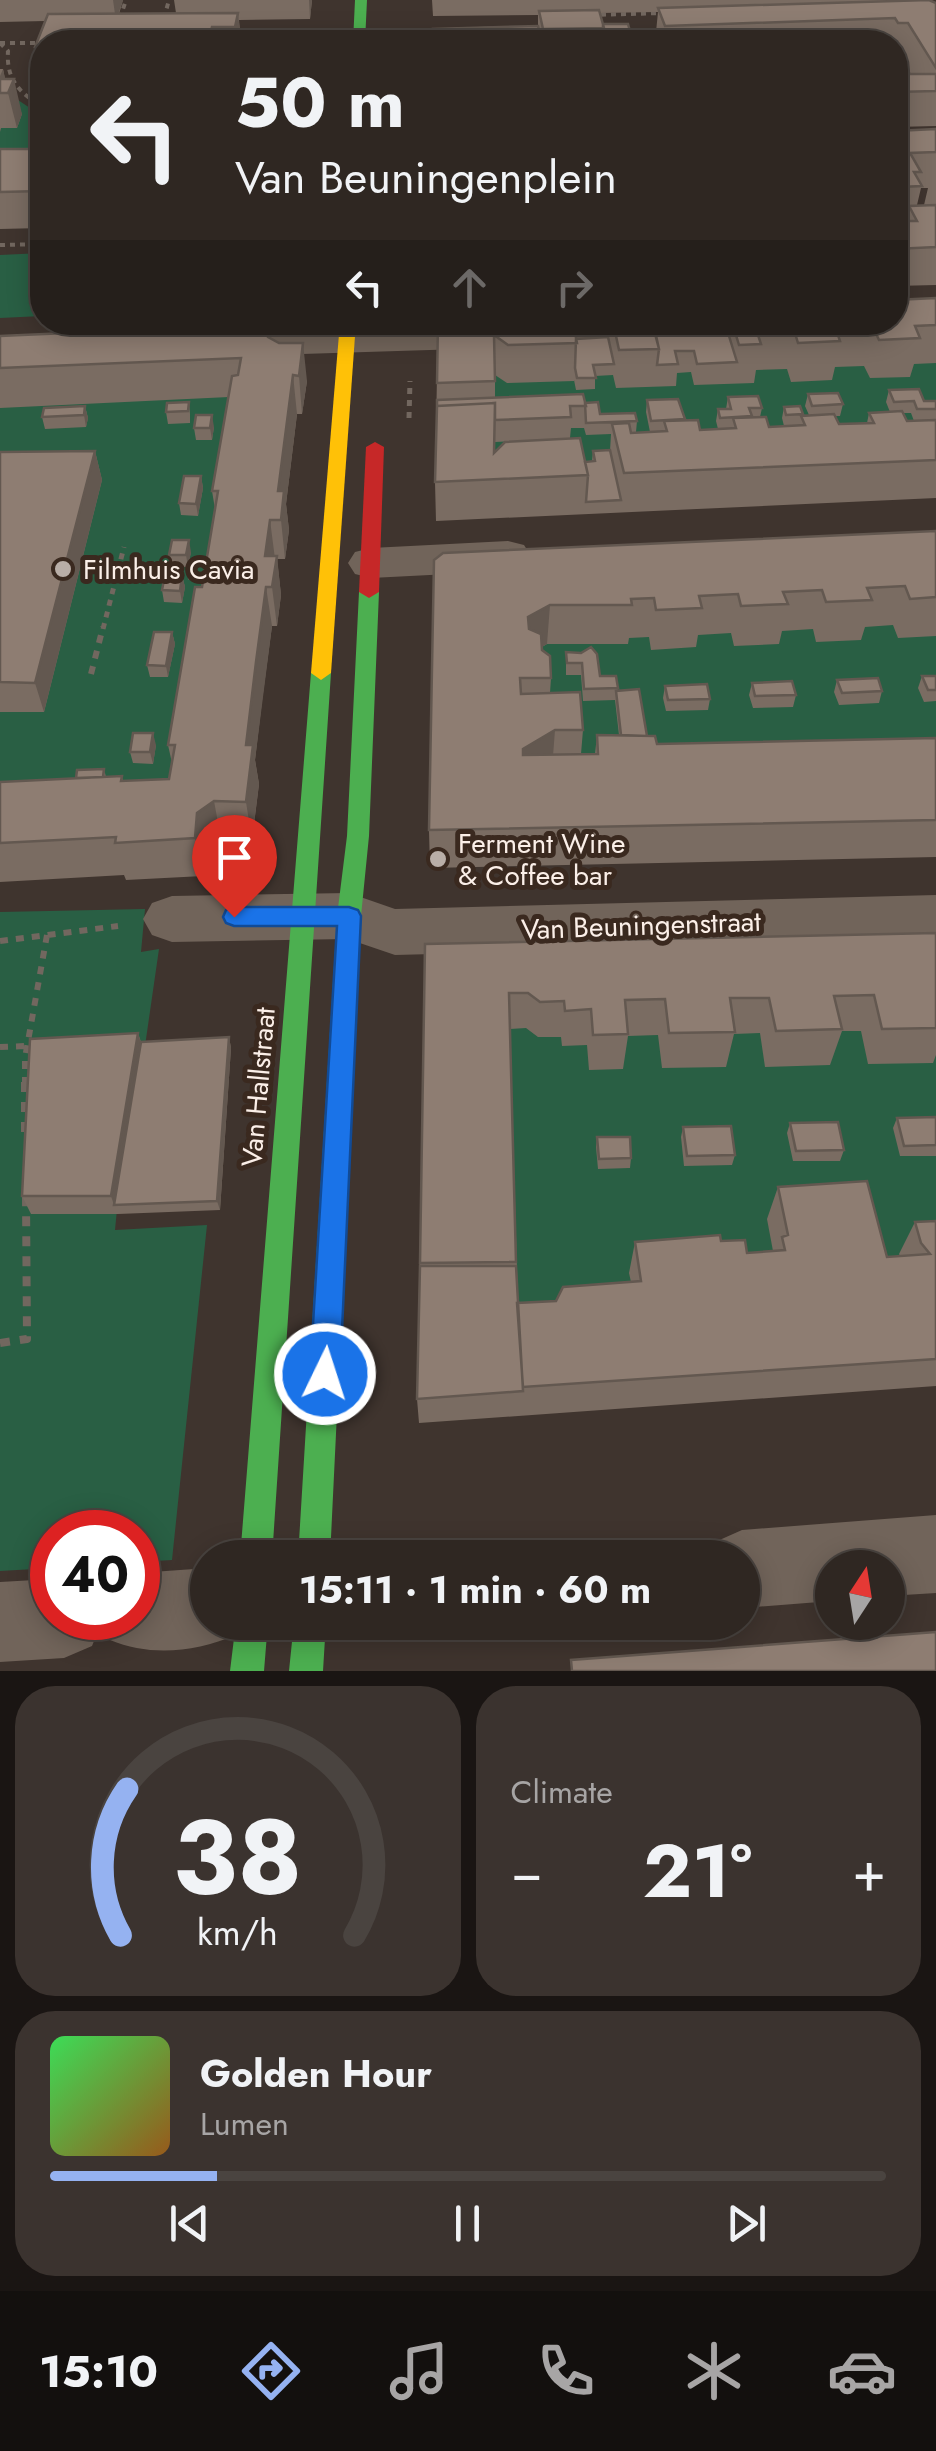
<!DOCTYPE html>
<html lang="en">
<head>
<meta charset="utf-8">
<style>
  :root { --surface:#2f2722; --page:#3b332f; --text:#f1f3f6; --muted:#a7a5a5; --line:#4a4440; --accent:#95b2f1 }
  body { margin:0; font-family:Jost,sans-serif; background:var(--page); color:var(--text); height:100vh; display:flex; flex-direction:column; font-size:38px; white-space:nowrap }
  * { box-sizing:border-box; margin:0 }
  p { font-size:32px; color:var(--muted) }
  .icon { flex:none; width:55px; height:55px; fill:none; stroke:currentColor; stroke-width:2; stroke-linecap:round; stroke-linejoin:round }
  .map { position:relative; height:1671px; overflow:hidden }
  .drawer { display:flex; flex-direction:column; gap:15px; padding:15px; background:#1a1513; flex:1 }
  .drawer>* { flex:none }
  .banner { position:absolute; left:30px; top:30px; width:878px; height:305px; border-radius:40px; box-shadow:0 5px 25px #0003,0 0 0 2px var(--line); background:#2f2722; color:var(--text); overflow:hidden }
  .needle { width:65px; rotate:12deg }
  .tools { position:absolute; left:815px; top:1550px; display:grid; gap:20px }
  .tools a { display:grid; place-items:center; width:90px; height:90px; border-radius:50%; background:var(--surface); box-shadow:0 5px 25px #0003,0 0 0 2px var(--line); font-size:50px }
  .speed { position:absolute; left:30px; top:1510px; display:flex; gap:20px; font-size:50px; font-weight:700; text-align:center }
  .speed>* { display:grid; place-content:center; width:130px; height:130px; border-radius:50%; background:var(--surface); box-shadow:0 5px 25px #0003,0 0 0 2px var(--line); line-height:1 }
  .speed .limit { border:15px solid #d22; background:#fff; color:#111 }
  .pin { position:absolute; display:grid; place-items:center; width:85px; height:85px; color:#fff; margin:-102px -42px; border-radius:50% 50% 50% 0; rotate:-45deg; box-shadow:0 0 10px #0007 }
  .pin .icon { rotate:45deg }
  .me { position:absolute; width:110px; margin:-55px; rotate:4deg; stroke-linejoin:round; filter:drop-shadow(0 0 8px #0008) }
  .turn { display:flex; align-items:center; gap:35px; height:210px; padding:0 40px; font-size:45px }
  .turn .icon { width:130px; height:130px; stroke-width:2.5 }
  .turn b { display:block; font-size:70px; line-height:85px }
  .lanes { display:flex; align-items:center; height:95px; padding:0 40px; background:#0003; justify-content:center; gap:50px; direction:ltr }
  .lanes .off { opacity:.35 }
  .big { font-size:75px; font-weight:700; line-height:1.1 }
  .drawer .widget { flex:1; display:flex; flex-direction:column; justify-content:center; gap:15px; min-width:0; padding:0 35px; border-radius:40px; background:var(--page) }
  .drawer .dial { align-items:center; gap:0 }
  .dial svg { height:260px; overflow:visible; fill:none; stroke:var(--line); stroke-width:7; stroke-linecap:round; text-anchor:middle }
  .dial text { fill:var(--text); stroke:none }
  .song { display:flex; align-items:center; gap:30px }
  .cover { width:120px; height:120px; border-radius:15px; background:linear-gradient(135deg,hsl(130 70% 55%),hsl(30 70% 35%)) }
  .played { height:10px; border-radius:5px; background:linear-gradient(90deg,var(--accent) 20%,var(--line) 20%) }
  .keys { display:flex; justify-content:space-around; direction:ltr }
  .heat { display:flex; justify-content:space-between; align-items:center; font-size:55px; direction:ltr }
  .drawer .tiles { flex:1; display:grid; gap:15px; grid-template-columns:1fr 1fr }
  .widget:last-child { grid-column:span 2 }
  .trip { position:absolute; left:190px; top:1540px; width:570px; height:100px; border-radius:50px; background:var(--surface); box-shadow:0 5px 25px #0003,0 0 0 2px var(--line); font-weight:700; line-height:100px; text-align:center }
  .tab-bar { display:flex; height:160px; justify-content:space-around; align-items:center; background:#13100e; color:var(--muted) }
  .tab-bar .icon { width:70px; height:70px }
  .tab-bar .active { color:var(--accent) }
  .tab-bar b { font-size:45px; color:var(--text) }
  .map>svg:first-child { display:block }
</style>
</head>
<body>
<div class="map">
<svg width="936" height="1671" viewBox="0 0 936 1671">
  <rect width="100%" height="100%" fill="#3f342e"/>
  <path fill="#295f44" d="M0,88L42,116V158H0Z
    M42,253V316L0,318V255Z
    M936,351V460L486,482L488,368Z
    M263,378L208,812L0,822V389Z
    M936,594V790L499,810L510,614Z
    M145,909L141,952L159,949L144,1053L132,1054L115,1230L207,1225L172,1560L138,1562V1532H52V1568L0,1571V912Z
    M936,1002V1306L493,1338L499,1015Z"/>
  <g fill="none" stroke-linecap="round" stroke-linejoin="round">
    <path stroke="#72675f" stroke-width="4" stroke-dasharray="5 5" stroke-linecap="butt" d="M591,15L664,13
      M120,18L126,0
      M164,18L169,0
      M236,42H313
      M0,43L8,51C6,79 19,93 42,106
      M0,43H42
      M0,245L42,244"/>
    <path stroke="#72675f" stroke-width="5" stroke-dasharray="6 6" stroke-linecap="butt" d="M409,418L410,381
      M116,577H210
      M103,629L124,547"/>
    <path stroke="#72675f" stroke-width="6" stroke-dasharray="8 8" stroke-linecap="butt" d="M91,674L103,627
      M0,941L118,926
      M0,1047L27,1046
      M25,1085V1058L47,935"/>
    <path stroke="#72675f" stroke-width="8" stroke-dasharray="10 10" stroke-linecap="butt" d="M25,1082V1135
      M0,1343L27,1339L26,1197"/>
    <path fill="#71645a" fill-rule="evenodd" d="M506,26L517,29L521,35L517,41L344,40L348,34L359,31Z
      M544,322H697L702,330L696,338L682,342L208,357L194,353L188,345L194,337L208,333Z
      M508,541L524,545L531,556L524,567L508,571L371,578L355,574L348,563L355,552L371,548Z
      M349,893L395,909L936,895V941L395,955L348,939L172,942L152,935L143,919L152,903L172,896Z
      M936,1515V1593L888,1596V1568H832V1601L742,1608V1558H708L715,1542L742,1530Z
      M208,1568V1622H241L236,1635C195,1652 151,1657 110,1640L102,1621L92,1646L64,1658L0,1662V1582L52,1579V1618H138V1573Z"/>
    <path fill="#4caf50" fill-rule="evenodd" d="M355,0H367L365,42H353Z
      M369,586L379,592L369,836L361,916L330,1558H298L337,916L347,836L359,592Z
      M321,666L331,673L272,1558H240L311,673Z
      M236,1622H268L264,1671H230Z
      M294,1622H326L323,1671H289Z"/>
    <path fill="#ffc107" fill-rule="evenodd" d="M340,322H356L331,673L321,680L311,673Z"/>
    <path fill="#c62828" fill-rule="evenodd" d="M375,442L384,447L379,592L369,598L359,592L366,447Z"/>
  </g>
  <path fill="#7a6c62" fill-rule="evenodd" d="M0,0H123L119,14L176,13L174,0H312L310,19L239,20L241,42H42V81L35,47L45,21L0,22Z
    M432,0H907L936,3V126L895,127V74H911L901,58H895V42H433V29L538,26V15L433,16ZM658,12L656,32H630L603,24L600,13Z
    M0,69H3L5,79L22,114L17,128H1L0,132Z
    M936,129V285L895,286V131ZM921,188H928L924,205H917Z
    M0,149H42V228L0,229Z
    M936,298V363L914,364L910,377L870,378L864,366L835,367L832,380L791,382L787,369L756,370L754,383L694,385L691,372L677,373L676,386L616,388L613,375L595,376V389L576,390L574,380V381L507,383L495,375V397L585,403L600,414L637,421L636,432H650L646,412L647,400L700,430L718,429L716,421L718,409H726L728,397L762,408L760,417L769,427L784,426L782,418L784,407L803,416L809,415L805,406L808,394L843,404L840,416H836L839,424L867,423L869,413L890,412L886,402L889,390L924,401H936V498L436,521L435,482L438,322L576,339L608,337L609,322H653V326L725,322H895ZM903,413H911L914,421H907ZM571,428H584L586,435L611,434L610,451H593L592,461L585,462L570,438ZM559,439L495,453V442Z
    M268,324L270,338L307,381L302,414H297L286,504L289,530L285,559H277L281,595L277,626H272L262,701L255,760L259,784L252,840L221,839L205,851L203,876L126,880L124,875L0,882V782L76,778L104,769L106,777L122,776L123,781L169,779L172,763L168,745L202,587L215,509L212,491L229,397L0,408V336Z
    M189,402L190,414V423L168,424L166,412Z
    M85,406L88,418L86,427L45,429L42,417Z
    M214,427L212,440H196L194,428Z
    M95,451L102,480L44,712H0V452Z
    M201,476L203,488L198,516L181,515L179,503Z
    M936,531V636L898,638L893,625L865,627L861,640L816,642L813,629L782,631L779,644L734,646L731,633L698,635L696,647L651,650L649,637L629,638L628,644H547L542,647L551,678L550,693L583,730L581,754H595L597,735H619L615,700L583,701L581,675H566V652L600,676H616L618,691L647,735L657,744L936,738V857L430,868L429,830L434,560Z
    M191,552L188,567H171L169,555Z
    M182,575L185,587L182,603L164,602L162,590Z
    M172,632L175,644L168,677H150L147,665Z
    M922,676H936V701L924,702L918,688Z
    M837,680L882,691L879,703L839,705L834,692Z
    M752,683L796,695L793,707L753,708L749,695Z
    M665,686L710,699L708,710L666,711L663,698Z
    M156,745L153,764L133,763L130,752Z
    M936,933V1055L933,1063L868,1064L861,1031H842L830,1065L765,1067L760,1033L734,1034L726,1067L662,1068L658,1035L628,1036L623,1069L589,1070L587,1045L562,1046L561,1037H538L526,1028L510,1029L518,1303L556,1301L631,1282L629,1273L635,1242L721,1241L747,1253L773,1251L767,1219L778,1187L887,1257L900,1256L899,1254L915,1222L936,1221V1386L419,1423L417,1399L425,944Z
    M138,1033L141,1042L229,1037L231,1048L220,1210L118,1214H31L22,1196Z
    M936,1117V1156H900L893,1128L897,1118Z
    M790,1123L844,1150L840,1161H793L787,1133Z
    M683,1127L735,1155L732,1165L684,1166L681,1137Z
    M597,1137L631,1158L630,1168L598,1169L596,1147Z"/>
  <path fill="#635850" d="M113,0H123L116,21Z
    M309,0H312L310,19Z
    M238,13L241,42H237L235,27Z
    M3,69L8,92L14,79L22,114L17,128L8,93L0,84V76Z
    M303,343L307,381L302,414L299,376Z
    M293,375L297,414L286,504L289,530L285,559L278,491Z
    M85,406L88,418L86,427L84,415Z
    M212,415L214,427L212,440L210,428Z
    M95,451L102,480L44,712L35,683Z
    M201,476L203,488L198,516L196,504Z
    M270,520L275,559L265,556Z
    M189,540L191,552L188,567L186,555Z
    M277,556L281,595L277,626L272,587Z
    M182,575L185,587L182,603L180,591Z
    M266,587L272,626L255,760L259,784L252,840L246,802V745Z
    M550,605L547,644L526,656L528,617Z
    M172,632L175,644L168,677L166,666Z
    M555,730L552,769L521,787L523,749Z
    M153,733L156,745L153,764L150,752Z
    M214,801L221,839L205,851L203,876L195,838L197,813Z
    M138,1033L144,1053L114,1205L111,1196Z
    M229,1037L231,1048L220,1210L217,1201Z"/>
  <path fill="#8e7d72" stroke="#635850" stroke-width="2.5" d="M929,0L936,3V68L908,23H898L895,18L665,26L658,8Z
    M599,10L604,28L543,29L539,11Z
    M238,13L235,27H212L208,42H42V47H35L48,14Z
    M603,24H628L633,42H603Z
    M538,26L542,42H435L433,29Z
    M630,32H656L660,42H633Z
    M895,74H936V91L895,92Z
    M0,79H14L8,93H0Z
    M936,129V152L910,153L921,172H914L922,186L900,187L895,177V131Z
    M0,149H42V191L0,192Z
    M936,205V247L895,249V221H917L909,206Z
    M936,298V325L915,326L920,338L879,340L873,327L836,329L840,341L798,343L794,330L757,332L761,344L739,345L732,322H895V300Z
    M438,322H573L577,343L508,345L494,335L495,381L437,383Z
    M613,322H653L659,349L619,350Z
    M725,323L737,362L697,364L694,351H675L678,364L657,365L659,349L653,326Z
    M268,324V337L279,343H303L299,376L293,375L278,491H284L281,520H270L265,556H277L272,587H266L256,662L246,745H253L246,802L214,801L197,813L195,838L115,843L116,837L0,843V782L122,776L121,781L169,779L175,745H168L195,587H202L218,491H212L232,376L238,375L241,358L0,368V336Z
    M608,337L614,364L593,365L596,378H577L575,368L576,339Z
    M919,389L924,401H936V409H917L914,401L894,402L889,390Z
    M838,393L843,404L812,406L808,394Z
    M583,394L586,406H570L571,417L495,420V403L437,406V400Z
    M758,396L762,408H749L752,416L720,418L718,409H731L728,397Z
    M678,399L685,419L651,421L647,400Z
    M189,402L188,411L166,412L167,403Z
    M598,402L600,414L635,413L637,421L586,423L585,403Z
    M495,403L494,453L505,442L580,438L588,475L435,482L437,406Z
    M85,406L84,415L42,417L44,408Z
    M800,406L803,414L786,415L784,407Z
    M902,411L907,421L936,420V460L624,473L612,424L629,423L631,433L667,431L664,421L698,420L700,430L736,428L733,418L766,417L769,427L805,425L801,416L834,414L839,424L874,423L869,413Z
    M196,415H212L210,428H194Z
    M610,450L621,500L586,502L588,475L585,462L595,461L593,451Z
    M95,451L35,683L0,682V452Z
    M184,476H201L196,504L179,503Z
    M936,531V597L910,599L905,586L867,588L872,600L826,602L822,590L783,592L788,604L741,606L738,594L699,596L702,608L656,610L654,598L631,599L632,605H550L528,617L529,629L541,634L542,650L550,656L551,678H520L521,694L580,692L583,730H555L523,749V755L598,754L597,735L655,736L657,744L936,738V820L429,830L434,560L443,553Z
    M172,540H189L186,555H169Z
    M165,575H182L180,591L162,590Z
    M154,632H172L166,666L147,665Z
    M591,647L597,654L600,676H616L618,688L584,689L582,663H567L566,652L581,653Z
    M922,676H936V690H928Z
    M878,678L882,691L842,693L837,680Z
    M792,681L796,695L755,696L752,683Z
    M707,684L710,699L668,700L665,686Z
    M639,689L647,736L621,735L616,691Z
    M133,733H153L150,752H130Z
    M104,769L103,777L76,778L77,770Z
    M936,933V1028L882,1029L874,995L834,996L842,1029L776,1031L769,998H730L735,1032L669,1033L665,999L625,1000L628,1034L593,1035L591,1009L565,1011L564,1001L540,1002L528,993H509L516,1262L420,1263L425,944Z
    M138,1033L111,1196H22L30,1039Z
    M229,1037L217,1201L114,1205L141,1042Z
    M936,1117V1145L904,1146L897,1118Z
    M838,1122L844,1150L796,1151L790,1123Z
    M731,1126L735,1155L687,1156L683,1127Z
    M597,1137H630L631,1158L599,1159Z
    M867,1181L887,1257L930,1254L921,1243L915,1222L936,1221V1359L523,1387L517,1303L556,1301L563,1287L641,1281L635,1242L720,1235L721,1241L745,1240L747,1253L785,1250L782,1237L788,1235L778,1187Z
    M420,1266H516L523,1391L417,1399Z
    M936,1632V1671H572L571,1660Z"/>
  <path fill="#1a73e8" stroke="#114b97" stroke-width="2.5" d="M234,907H349L358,910L361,916L340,1374L335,1385L325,1389L315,1385L310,1374L337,926H234L226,923L223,917L226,910Z"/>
  <g fill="#b9aea7" stroke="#3a291f" stroke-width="4">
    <circle cx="63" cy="569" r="10"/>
    <circle cx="438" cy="859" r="10"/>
  </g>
  <g text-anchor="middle" stroke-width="10" stroke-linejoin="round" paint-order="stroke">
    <g font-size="28" fill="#fbefe8" stroke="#3a291f" text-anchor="start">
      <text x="83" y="579">Filmhuis Cavia</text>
      <text x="458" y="853">Ferment Wine<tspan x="458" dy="32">&amp; Coffee bar</tspan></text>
    </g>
    <g font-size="28" fill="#fbefe8" stroke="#3a291f">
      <text transform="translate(641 925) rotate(-2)" y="10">Van Beuningenstraat</text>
      <text transform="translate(258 1087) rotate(-85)" y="10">Van Hallstraat</text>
    </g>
  </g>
</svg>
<div class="tools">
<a><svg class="needle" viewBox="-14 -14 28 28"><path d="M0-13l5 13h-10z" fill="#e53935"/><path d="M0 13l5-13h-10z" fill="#a7a5a5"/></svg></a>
</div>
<div class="speed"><div class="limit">40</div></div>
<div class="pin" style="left:234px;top:917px;background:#d93025"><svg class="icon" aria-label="arrive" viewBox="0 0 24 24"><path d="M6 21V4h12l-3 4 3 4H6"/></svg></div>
<svg class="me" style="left:325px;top:1374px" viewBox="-20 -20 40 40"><circle r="17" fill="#1a73e8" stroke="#fff" stroke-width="3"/><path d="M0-11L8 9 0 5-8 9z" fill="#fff"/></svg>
<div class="trip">15:11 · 1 min · 60 m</div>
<div class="banner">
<div class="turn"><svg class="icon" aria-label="left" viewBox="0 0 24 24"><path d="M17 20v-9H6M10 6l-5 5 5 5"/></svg><div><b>50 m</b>Van Beuningenplein</div></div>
<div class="lanes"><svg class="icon" aria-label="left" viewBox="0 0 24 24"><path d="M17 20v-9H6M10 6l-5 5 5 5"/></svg><svg class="icon off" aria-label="ahead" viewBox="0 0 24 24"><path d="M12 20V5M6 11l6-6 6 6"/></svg><svg class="icon off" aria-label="right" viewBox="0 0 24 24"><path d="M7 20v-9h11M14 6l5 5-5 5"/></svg></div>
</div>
</div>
<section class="drawer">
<div class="tiles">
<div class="widget dial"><svg viewBox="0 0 100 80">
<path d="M14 69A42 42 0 1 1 86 69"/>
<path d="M14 69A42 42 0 0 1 16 24" stroke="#95b2f1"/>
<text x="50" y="56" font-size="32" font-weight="700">38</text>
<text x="50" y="72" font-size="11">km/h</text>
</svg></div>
<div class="widget"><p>Climate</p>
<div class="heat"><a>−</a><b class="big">21°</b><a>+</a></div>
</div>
<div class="widget">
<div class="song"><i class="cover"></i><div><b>Golden Hour</b><p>Lumen</p></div></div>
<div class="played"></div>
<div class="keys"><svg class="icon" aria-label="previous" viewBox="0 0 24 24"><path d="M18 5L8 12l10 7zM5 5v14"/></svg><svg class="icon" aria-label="pause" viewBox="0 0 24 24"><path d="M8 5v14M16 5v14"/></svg><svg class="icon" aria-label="next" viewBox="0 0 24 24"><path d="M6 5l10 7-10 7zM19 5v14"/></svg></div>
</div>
</div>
</section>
<nav class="tab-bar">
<b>15:10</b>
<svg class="icon active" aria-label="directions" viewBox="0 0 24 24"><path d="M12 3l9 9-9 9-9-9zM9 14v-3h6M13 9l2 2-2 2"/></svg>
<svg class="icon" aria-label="music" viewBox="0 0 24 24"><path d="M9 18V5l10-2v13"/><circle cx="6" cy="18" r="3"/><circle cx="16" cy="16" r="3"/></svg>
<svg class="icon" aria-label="phone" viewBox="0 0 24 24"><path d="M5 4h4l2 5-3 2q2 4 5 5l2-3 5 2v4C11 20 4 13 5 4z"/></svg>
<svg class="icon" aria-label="climate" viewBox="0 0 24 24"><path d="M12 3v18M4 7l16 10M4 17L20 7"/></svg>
<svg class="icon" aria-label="car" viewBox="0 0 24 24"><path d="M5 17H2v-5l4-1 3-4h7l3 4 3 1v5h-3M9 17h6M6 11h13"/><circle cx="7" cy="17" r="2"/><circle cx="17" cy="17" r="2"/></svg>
</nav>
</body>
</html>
